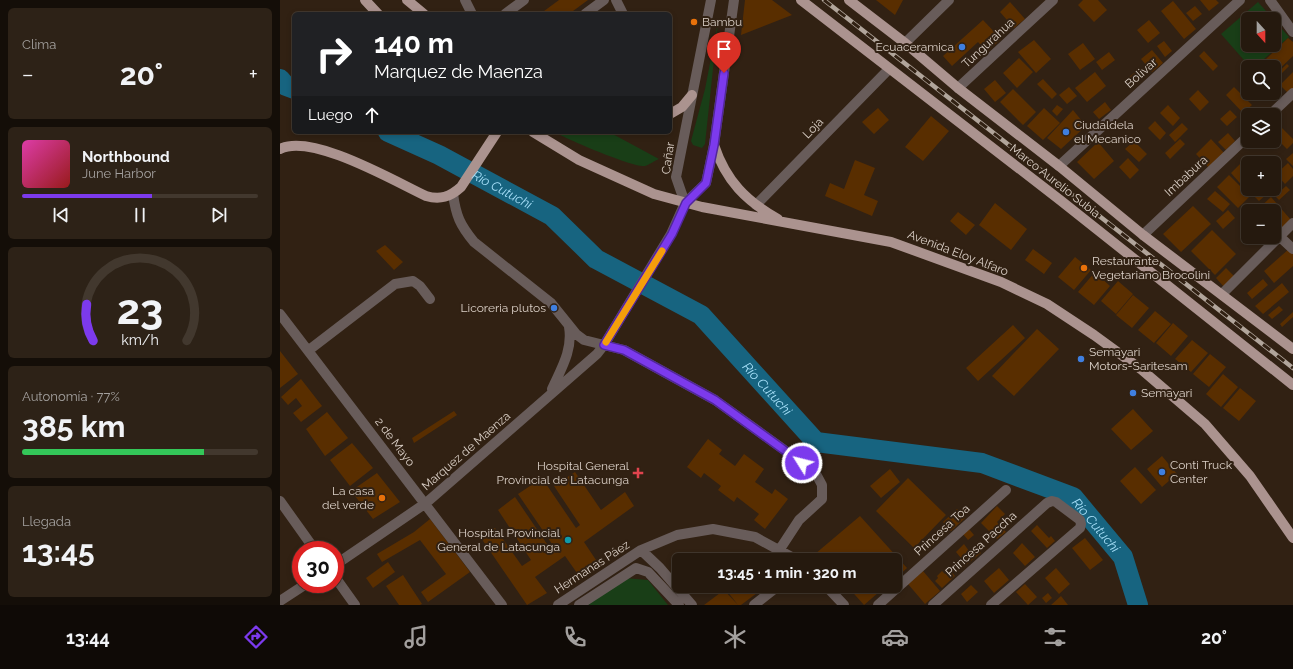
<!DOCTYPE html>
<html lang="es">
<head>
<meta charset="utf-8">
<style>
  :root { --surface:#25190e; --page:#2d2217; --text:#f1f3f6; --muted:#a3a09e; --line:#42382e; --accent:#7c3aed }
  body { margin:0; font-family:Raleway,sans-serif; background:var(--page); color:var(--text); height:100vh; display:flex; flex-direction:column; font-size:15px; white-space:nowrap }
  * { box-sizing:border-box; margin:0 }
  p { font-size:13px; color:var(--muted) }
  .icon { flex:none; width:22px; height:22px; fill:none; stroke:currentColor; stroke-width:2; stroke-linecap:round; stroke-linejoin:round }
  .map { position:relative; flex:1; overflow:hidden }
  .details { display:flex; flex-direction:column; gap:8px; padding:8px; background:#140e08; width:280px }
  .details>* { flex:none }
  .banner { position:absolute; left:12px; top:12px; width:380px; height:122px; border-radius:6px; box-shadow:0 2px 6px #0003,0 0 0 1px var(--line); background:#202124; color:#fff; overflow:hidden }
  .needle { width:26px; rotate:159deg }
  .fabs { position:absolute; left:961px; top:12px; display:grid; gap:8px }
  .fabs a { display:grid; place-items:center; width:40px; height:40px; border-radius:6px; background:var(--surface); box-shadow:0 2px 6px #0003,0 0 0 1px var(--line); font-size:20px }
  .speed { position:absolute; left:12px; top:541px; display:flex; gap:8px; font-size:20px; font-weight:700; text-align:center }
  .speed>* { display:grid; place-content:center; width:52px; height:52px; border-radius:50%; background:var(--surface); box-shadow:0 2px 6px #0003,0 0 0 1px var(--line); line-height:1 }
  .speed .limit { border:6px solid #d22; background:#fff; color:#111 }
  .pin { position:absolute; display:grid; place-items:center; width:34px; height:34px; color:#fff; margin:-41px -17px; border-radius:50% 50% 50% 0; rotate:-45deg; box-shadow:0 0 4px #0007 }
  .pin .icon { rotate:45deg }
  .me { position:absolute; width:44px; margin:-22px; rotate:306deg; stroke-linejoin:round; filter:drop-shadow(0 0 3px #0008) }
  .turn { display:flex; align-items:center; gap:14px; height:84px; padding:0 16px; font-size:18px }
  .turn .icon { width:52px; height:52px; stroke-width:2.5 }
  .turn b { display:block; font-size:28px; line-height:34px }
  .then { display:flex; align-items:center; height:38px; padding:0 16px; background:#0003; gap:8px; font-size:15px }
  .big { font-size:30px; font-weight:700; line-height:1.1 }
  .details .widget { flex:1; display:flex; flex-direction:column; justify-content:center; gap:6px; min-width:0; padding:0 14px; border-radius:6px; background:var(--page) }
  .details .dial { align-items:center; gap:0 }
  .dial svg { height:104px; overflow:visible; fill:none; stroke:var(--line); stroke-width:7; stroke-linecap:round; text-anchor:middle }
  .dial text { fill:var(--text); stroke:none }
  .song { display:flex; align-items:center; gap:12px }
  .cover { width:48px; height:48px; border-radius:6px; background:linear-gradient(135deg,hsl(320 70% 55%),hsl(0 70% 35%)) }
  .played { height:4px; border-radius:2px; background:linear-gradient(90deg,var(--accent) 55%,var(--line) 55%) }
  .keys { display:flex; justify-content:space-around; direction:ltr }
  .heat { display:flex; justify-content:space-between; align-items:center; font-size:22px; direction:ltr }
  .charge { height:6px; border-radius:3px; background:linear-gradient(90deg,#34c759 77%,var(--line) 0) }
  .trip { position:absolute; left:392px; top:553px; width:230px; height:40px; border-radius:6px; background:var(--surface); box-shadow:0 2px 6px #0003,0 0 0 1px var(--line); font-weight:700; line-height:40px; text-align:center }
  .tab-bar { display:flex; height:64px; justify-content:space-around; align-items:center; background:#0f0a06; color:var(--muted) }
  .tab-bar .icon { width:28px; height:28px }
  .tab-bar .active { color:var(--accent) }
  .tab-bar b { font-size:18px; color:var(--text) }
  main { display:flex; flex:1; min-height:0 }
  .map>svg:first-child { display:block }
</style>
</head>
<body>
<main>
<section class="details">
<div class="widget"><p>Clima</p>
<div class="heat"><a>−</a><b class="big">20°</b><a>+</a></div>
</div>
<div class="widget">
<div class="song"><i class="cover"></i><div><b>Northbound</b><p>June Harbor</p></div></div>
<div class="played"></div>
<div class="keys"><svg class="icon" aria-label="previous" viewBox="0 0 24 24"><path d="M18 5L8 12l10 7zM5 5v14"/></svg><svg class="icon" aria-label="pause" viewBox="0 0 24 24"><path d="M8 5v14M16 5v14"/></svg><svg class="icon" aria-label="next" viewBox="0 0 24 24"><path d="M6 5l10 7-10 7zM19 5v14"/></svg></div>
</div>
<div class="widget dial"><svg viewBox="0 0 100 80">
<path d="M14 69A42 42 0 1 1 86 69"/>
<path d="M14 69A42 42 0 0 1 9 41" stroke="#7c3aed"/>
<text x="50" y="56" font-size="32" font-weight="700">23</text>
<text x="50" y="72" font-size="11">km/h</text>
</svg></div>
<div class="widget"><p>Autonomía · 77%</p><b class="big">385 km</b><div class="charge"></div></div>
<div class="widget"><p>Llegada</p><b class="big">13:45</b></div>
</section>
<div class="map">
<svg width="1013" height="605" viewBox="0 0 1013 605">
  <rect width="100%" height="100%" fill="#312113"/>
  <path fill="#193e17" d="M978,2L993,19H968V45H994V20L1009,37L975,67H970L941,34Z
    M438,22L425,144L422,148L413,145L411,141L425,89Z
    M275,132H329L379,159C374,161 369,165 365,166C354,168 286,139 275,132Z
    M344,578L368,580L388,605H308Z"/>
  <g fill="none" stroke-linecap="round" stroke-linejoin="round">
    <g stroke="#176480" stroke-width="20">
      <path d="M0,79L6,86L14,89"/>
      <path id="s1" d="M108,132L159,155L272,216L316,259L421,315L536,442L702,463L793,497L843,557L858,605"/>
    </g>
  </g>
  <path fill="#592e00" d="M279,0H308L289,14H260Z
    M465,0H492L512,15L461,35Z
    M596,0H623L615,15Z
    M803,0H818L827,10L814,22L798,5Z
    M920,0H936L939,3L929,11Z
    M893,1L916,29L904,39L881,11Z
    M730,2L745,19L734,28L720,12Z
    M915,6L922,14L913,21L906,13Z
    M703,20L721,39L707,52L698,42L672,66L663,56Z
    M869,20L880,33L868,43L857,30Z
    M1008,38L1013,42V56L994,74V67H988L983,62Z
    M754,40L771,59L756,73L738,52Z
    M884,41L892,51L885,57L877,46Z
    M803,43L815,59L800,70L788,54Z
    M872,50L883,63L872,72L861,59Z
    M924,51L938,66L933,71L919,56Z
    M829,52L835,60L822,70L816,62Z
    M739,58L753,72L737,88L723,73Z
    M1007,64L1009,66L997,78L995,75Z
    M859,69L865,76L854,85L848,78Z
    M815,72L826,86L807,102L795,88Z
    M1013,72V91L1010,95L1000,85Z
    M763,79L777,94L772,99L757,84Z
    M715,80L726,93L715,102L704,89Z
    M789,87L797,96L787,104L779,95Z
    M954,87L972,105L963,113L946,95Z
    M733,89L756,112L743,125L720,102Z
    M918,90L929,102L920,111L909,99Z
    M825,102L831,110L819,119L813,112Z
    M777,105L783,109L777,116L772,111Z
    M888,105L900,118L893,126L880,113Z
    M598,108L609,120L594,134L582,122Z
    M764,108L780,123L763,140L747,126Z
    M793,110L806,126L781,149L767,138Z
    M950,110L957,117L947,126L940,119Z
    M651,116L669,131L643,161L625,147Z
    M875,121L886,133L880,140L868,128Z
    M902,123L908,129L895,142L889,135Z
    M1001,127L1013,139V143L1007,149L994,136Z
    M948,133L955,141L946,150L938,142Z
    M900,139L905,144L890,159L885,153Z
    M931,139L945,154L929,168L916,154Z
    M854,141L867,154L859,162L845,149Z
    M818,142L834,161L814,179L797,162Z
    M1013,153V166L1006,159Z
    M848,158L859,170L850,179L839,167Z
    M575,160L595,168L584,195L598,201L592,216L545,196L550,183L564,189Z
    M964,160L968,164V188L966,190L951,173Z
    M1008,163L1013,169V176L1005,184L996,174Z
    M949,175L970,196L958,208L937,187Z
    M1006,186L1010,190L999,200L995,196Z
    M972,189H985L988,193L979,201L969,191Z
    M935,191L950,204L943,212L927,199Z
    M991,197L1011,220L998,231L994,227V211H979L978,209Z
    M715,203L747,229L731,250L699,225Z
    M913,206L931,224L901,252L883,234Z
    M948,210L955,218L943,229L936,221Z
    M678,212L695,225L686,235L670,221Z
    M932,230L956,254L935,275L911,251Z
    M994,234L996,236L987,245L979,237H994Z
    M105,245L123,262L114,270L96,251Z
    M1010,248L1013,252V266L994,283L984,271Z
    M753,249L772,263L764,274L745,260Z
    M795,257L811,270L794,290L778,277Z
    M946,268L955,277L944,287L936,278Z
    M815,272L830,286L814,305L798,292Z
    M983,279L988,285L972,299L967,293Z
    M838,281L853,294L836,314L821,301Z
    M1002,283L1009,292L983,314L975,306Z
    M853,295L869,308L852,328L836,315Z
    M999,306L1003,310L992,319L988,315Z
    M875,311L891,324L874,343L858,330Z
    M1013,312V317L1002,327L1000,324Z
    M893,323L908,336L891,356L876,343Z
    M733,325L745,338L698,381L686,368Z
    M757,329L779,349L734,396L712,376Z
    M912,340L928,353L911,372L895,359Z
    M0,351L18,374L0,388Z
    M930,354L946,367L929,387L913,374Z
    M943,374L958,387L941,407L926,394Z
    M21,379L42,406L21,422L13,413L22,406L16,398L8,405L1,397Z
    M960,388L976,401L959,421L943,408Z
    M853,409L873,431L851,450L831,429Z
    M174,411L177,415L134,443L132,438Z
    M47,412L68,438L45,456L26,429Z
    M428,439L442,450L439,454L455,466L464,454L484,469L475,482L492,494L495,489L508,499L485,529L474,520L479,514L457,497L454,502L438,490L441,486L424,473L421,478L407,467Z
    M72,443L93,468L70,486L50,460Z
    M882,456L897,474L882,487L867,469Z
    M855,467L876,490L861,504L840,481Z
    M610,469L620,482L601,498L590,486Z
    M295,472L321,510L345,492L354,506L304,542L316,560L297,573L285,556L255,577L267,593L247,605L201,538L215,528L242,566L251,560L218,510L235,497L269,547L272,544L238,494L262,478L296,528L300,525L274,486Z
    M97,473L120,502L93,519L71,491Z
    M628,478L666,515L634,548L596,511Z
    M717,506L725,514L717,522L726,532L717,539L701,523Z
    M677,509L685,518L671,531L663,522Z
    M580,516L627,568L615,579V560H541L535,554Z
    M150,519L190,572L148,602L141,592L166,574L140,540L102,562L97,554L134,532Z
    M757,525L769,538L771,536L775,541L767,548L751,531Z
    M689,529L694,535L688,540L683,534Z
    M805,538L823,560L810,570L792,548Z
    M742,543L755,557L745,566L733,553Z
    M684,544L689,551L695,546L701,553L676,573L671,567L681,558L676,552Z
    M108,562L115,572L93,588L86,578Z
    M719,568L729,580L714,593L704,581Z
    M776,568L790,584L779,594L765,578Z
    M670,570L675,576L662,588L655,581L658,578L657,576L662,571L665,574Z
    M643,571L660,591L645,604L628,584Z
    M123,575L142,604L140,605H119L106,586Z
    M745,584L757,597L748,605L736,592Z
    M691,585L698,592L687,602L681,594Z
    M443,586H471L477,593L461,605H458Z
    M567,586H606L584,605Z
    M444,590L458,605H424Z
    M768,593L772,598L766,603L762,598Z
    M781,596L788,605H771Z"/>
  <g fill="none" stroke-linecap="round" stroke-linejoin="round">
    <path stroke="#685c5a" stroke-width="10" d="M185,0L192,14
      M336,0L343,14
      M990,0L1013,32
      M225,14L244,0
      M305,14L324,0
      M625,43L669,0
      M678,88L773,0
      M990,115L1013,93
      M779,166L960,0
      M173,194C176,216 180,225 194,242L271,303L296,334L304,340L344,350L435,400L535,472L542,485V499L519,520L500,549
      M405,203L396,177L431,0
      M476,205L609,69
      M863,235L968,136
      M999,236L1013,249
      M942,294L1013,223
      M0,314L222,605
      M29,350L115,284L133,281L140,286L150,299
      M272,389C281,369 293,350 289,327
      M0,501L35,550
      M361,550L380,568L412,605
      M55,565L146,503L317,354L324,345L391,234L405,203L426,183L434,145L454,0
      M55,577L75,605
      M546,586L564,605
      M0,601L26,584
      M278,605L361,550L397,535L433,529L475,537L517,560
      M299,605L356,568L368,572L399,605
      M474,605L498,586
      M598,605L726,490
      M653,605L767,503L772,501L776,502L800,520L801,524L800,528L711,605"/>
    <path stroke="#ab938f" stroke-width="10" d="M85,0L98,14
      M127,0L144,14
      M521,0L780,200L1013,385
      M569,0L625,43L678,88L779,166L863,235L1013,349
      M390,114L402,107L412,95
      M253,132L299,160L374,194L422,207L611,242L721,282L767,304L814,335L862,370L925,424L970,476L1013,538
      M434,145C446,181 466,201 498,219
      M0,149C32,133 114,181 146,196C160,200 170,197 181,187L217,132"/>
    <g stroke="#b1a59b" stroke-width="4.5">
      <path id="rail" d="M544,0L1013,368"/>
    </g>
    <use href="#rail" stroke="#312113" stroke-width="3" stroke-dasharray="9" stroke-linecap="butt"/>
  </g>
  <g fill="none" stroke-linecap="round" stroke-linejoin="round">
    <g stroke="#51269a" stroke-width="10">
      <path id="route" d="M444,73L434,145L426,183L406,203L392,234L324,345L344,350L435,400L522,463"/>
    </g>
    <use href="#route" stroke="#7c3aed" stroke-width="7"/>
    <path stroke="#f59e0b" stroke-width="7" d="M326,342L382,251"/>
  </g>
  <g fill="#e8710a" stroke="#312113" stroke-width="1.5">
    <circle cx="414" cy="22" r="4"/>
    <circle cx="804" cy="268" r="4"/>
    <circle cx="102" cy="498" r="4"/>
  </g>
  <g fill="#3f7fe0" stroke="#312113" stroke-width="1.5">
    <circle cx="682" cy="47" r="4"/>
    <circle cx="786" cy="132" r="4"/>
    <circle cx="274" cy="308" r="4"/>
    <circle cx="801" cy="359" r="4"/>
    <circle cx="853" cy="393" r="4"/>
    <circle cx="882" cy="472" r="4"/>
  </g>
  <path fill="#e0444e" stroke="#312113" stroke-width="1.5" d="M356 467h4v4h4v4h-4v4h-4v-4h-4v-4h4z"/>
  <circle fill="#0f9aa8" stroke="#312113" stroke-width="1.5" cx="288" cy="540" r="4"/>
  <g text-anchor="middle" stroke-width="4" stroke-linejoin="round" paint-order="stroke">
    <g font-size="12" fill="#dbd0c7" stroke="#312113" text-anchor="start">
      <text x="422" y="26">Bambu</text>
      <text x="674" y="51" text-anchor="end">Ecuaceramica</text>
      <text x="794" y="129">Ciudaldela<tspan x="794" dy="14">el Mecanico</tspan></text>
      <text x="812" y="265">Restaurante<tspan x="812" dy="14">Vegetariano Brocolini</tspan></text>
      <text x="266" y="312" text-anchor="end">Licoreria plutos</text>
      <text x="809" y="356">Semayari<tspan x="809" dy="14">Motors-Saritesam</tspan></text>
      <text x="861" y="397">Semayari</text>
      <text x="890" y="469">Conti Truck<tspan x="890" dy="14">Center</tspan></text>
      <text x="349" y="470" text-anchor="end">Hospital General<tspan x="349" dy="14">Provincial de Latacunga</tspan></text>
      <text x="94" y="495" text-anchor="end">La casa<tspan x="94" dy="14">del verde</tspan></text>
      <text x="280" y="537" text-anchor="end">Hospital Provincial<tspan x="280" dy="14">General de Latacunga</tspan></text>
    </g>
    <g font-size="12" fill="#dbd0c7" stroke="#312113">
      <text transform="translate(708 43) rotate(-43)" y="4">Tungurahua</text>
      <text transform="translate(861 73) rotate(-42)" y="4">Bolivar</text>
      <text transform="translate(533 128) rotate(-46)" y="4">Loja</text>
      <text transform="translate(388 158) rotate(-82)" y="4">Cañar</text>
      <text transform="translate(906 176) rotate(-43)" y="4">Imbabura</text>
      <text transform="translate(775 181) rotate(38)" y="4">Marco Aurelio Subia</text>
      <text transform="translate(678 253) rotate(21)" y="4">Avenida Eloy Alfaro</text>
      <text transform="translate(115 442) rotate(53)" y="4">2 de Mayo</text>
      <text transform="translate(186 451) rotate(-41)" y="4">Marquez de Maenza</text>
      <text transform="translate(662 530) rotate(-42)" y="4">Princesa Toa</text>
      <text transform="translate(701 544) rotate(-42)" y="4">Princesa Paccha</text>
      <text transform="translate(312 567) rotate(-33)" y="4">Hermanas Páez</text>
    </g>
    <g font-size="13" font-style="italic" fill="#a5def7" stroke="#312113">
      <text dy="5" stroke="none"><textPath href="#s1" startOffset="128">Río Cutuchi</textPath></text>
      <text dy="5" stroke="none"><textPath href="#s1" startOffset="464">Río Cutuchi</textPath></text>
      <text dy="5" stroke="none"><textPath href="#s1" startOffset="837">Río Cutuchi</textPath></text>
    </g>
  </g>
</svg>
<div class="fabs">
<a><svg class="needle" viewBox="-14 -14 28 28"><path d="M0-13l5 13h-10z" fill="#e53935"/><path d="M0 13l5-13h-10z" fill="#a3a09e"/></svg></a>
<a><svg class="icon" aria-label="search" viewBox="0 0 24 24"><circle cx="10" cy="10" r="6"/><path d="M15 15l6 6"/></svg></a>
<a><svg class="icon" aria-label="layers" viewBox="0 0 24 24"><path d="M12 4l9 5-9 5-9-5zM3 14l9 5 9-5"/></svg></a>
<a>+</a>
<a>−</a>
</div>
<div class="speed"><div class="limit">30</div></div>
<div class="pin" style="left:444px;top:73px;background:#d93025"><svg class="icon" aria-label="arrive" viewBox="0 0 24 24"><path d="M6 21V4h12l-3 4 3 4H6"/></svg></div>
<svg class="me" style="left:522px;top:463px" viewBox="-20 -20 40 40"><circle r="17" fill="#7c3aed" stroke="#fff" stroke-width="3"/><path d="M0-11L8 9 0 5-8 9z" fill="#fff"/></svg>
<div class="trip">13:45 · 1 min · 320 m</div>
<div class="banner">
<div class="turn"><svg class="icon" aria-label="right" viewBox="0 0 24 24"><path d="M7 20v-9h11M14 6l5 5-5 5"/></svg><div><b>140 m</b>Marquez de Maenza</div></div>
<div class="then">Luego<svg class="icon" aria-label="ahead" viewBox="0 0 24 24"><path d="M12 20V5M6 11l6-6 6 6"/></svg></div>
</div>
</div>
</main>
<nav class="tab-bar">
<b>13:44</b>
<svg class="icon active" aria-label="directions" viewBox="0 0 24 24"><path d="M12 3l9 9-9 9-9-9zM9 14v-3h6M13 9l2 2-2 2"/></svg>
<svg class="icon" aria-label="music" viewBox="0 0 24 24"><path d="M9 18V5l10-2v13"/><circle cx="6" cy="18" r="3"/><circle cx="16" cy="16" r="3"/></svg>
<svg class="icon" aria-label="phone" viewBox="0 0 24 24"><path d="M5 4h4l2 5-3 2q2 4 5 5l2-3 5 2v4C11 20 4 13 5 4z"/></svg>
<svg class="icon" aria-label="climate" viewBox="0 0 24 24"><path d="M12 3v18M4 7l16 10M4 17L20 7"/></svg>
<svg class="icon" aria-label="car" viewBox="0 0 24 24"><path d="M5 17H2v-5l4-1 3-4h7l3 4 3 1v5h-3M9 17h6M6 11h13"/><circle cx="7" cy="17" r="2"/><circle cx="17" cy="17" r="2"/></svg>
<svg class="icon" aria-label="filters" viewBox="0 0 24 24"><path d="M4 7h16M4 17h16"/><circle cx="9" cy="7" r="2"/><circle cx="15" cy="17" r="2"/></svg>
<b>20°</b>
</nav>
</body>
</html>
